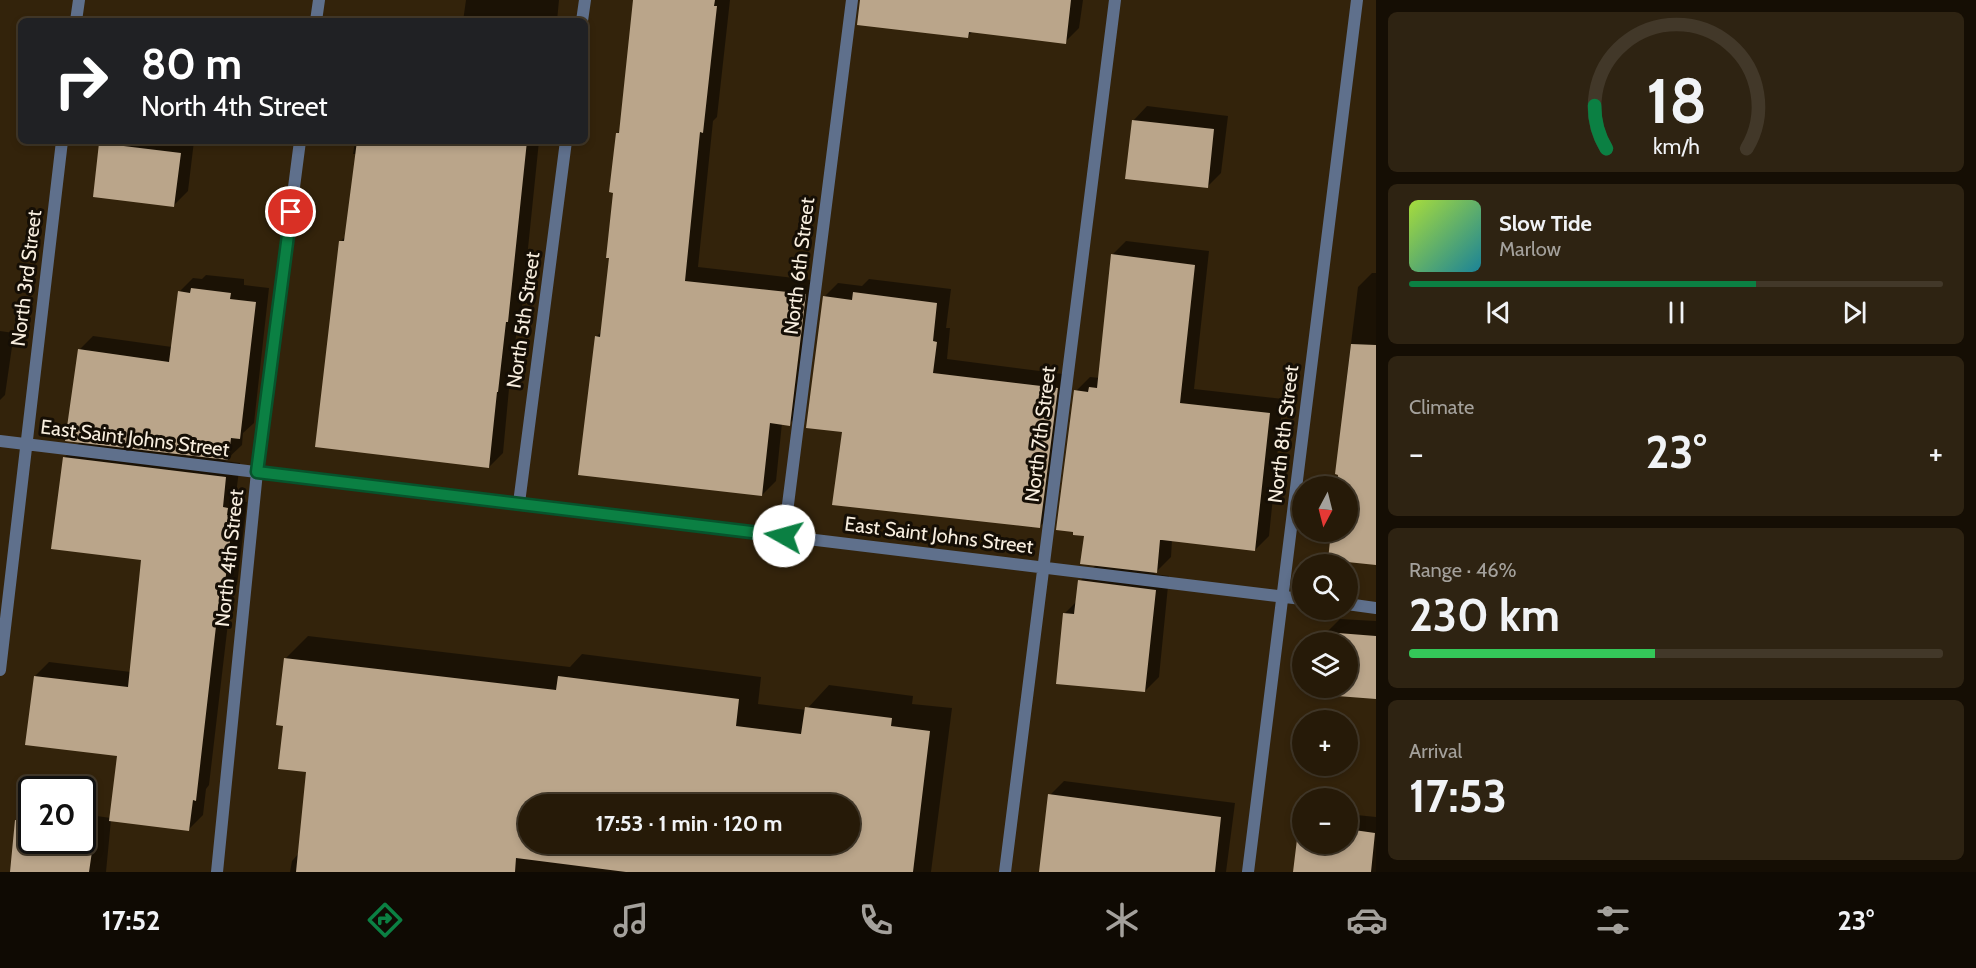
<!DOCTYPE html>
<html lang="en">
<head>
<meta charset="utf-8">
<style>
  :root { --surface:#261a08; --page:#2e2312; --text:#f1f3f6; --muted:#a4a19c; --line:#423829; --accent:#0b8043 }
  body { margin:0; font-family:Cabin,sans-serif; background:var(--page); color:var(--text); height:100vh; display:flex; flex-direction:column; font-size:22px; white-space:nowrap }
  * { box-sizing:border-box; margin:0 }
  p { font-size:20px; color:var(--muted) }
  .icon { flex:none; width:33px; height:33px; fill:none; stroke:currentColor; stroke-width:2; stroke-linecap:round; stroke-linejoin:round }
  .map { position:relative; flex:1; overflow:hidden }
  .drawer { display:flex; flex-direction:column; gap:12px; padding:12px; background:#150e04; width:600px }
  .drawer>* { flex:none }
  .banner { position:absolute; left:18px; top:18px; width:570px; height:126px; border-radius:9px; box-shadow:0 3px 9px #0003,0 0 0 2px var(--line); background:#202124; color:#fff; overflow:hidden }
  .needle { width:39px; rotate:187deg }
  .buttons { position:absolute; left:1292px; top:476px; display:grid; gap:12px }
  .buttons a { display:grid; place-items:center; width:66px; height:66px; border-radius:50%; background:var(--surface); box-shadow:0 3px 9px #0003,0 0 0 2px var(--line); font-size:30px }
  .speed { position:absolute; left:18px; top:776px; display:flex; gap:12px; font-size:30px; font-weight:700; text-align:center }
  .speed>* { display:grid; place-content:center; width:78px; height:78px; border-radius:50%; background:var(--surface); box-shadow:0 3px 9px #0003,0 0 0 2px var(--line); line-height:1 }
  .speed .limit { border:3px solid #111; border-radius:9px; background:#fff; color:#111 }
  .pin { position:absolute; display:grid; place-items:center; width:51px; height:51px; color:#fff; margin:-26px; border:3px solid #fff; border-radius:50%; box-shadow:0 2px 6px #0007 }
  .me { position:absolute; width:66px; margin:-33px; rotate:277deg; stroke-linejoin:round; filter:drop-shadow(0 0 4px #0008) }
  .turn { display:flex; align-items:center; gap:21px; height:126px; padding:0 24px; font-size:27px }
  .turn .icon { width:78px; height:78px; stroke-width:2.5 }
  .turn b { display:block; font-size:42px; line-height:51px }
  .big { font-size:45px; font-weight:800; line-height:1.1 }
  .drawer .widget { flex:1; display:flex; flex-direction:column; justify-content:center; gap:9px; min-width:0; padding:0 21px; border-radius:9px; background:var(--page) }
  .drawer .dial { align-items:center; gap:0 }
  .dial svg { height:156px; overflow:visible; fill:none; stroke:var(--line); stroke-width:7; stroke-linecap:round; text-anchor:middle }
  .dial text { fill:var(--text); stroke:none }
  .song { display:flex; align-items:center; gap:18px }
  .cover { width:72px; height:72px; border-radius:9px; background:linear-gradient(135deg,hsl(80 70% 55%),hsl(190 70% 35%)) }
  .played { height:6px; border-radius:3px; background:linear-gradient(90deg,var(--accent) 65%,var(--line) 65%) }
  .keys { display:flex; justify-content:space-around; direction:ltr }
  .heat { display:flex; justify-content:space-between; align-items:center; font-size:33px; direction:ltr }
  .charge { height:9px; border-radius:4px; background:linear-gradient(90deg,#34c759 46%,var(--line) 0) }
  .trip { position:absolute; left:518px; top:794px; width:342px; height:60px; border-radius:30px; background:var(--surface); box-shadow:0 3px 9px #0003,0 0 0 2px var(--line); font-weight:800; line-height:60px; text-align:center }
  .menu { display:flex; height:96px; justify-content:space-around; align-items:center; background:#0f0a03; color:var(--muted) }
  .menu .icon { width:42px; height:42px }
  .menu .on { color:var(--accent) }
  .menu b { font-size:27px; color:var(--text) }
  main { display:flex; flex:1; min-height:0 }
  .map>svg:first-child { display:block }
</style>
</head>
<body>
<main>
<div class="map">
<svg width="1376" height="872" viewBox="0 0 1376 872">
  <rect width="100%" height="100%" fill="#33230b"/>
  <path fill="#0007" fill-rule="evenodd" d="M466,0H559L557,21H463Z
    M639,0H730L717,117L713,121L698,267L820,281L803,410L789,424L782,423L776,481L762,495L596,337L602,331L610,257L617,134L621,130Z
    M899,0H1083L1079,28L1065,42L973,31L967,37Z
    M383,17L411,21H380Z
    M1147,106L1228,116L1221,173L1207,187L1133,121Z
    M100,141H194L188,191L174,205L94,195Z
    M355,141H539L522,307L520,309L510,378L503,453L489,467L340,242L346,236L357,154H353Z
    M1126,241L1209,251L1194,389L1283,399L1269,536L1255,550L1172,540L1171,557L1154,574L1169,576L1159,677L1145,691L1064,614L1078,600L1080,581L1097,564L1086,535L1076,391L1090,377L1100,378L1112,255Z
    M1372,273H1376V563L1333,531H1347V486H1338L1346,400H1344L1358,287Z
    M206,275L244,279V285L269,288L254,423L243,433L242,445L225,461L240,463L236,494H241L240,501L247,502L237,585L232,589L209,785L206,789L203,815L189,829L111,820L106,872H12L17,821L31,807L32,840H82V814L111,818L119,755L35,676L49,662L131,672L143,558L64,458L81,441L79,350L93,336L172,347L179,292L193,278L202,279Z
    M869,279L951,289L946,328H950L947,359L1071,375L1054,513L1039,527L843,431L824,297L838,283L862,286Z
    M0,331L14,333L5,395L0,400Z
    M1340,619L1376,621V697L1313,687H1347V642H1317Z
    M308,636L570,667L582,654L761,677L758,704L806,710L829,685L913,696L912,704L952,708L931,872H290L292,861L299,853L307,771L285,725V659ZM528,804H849V843H528Z
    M1064,781L1235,803L1226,872H1040L1050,795Z
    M1347,814L1376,817V872H1294L1300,824L1302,822V843H1347Z"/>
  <path fill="#baa58a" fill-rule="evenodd" d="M633,0H715L714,6H717L703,133L700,132L685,281L806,294L790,426L770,423L762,496L578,475L595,336L600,337L609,258H606L613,193L609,192L616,133H619Z
    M860,0H1071L1066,44L969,32L968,38L857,25Z
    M1132,120L1214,129L1208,188L1125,179Z
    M357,141H527L508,322H506L498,392H497L489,468L315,447L339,241H344Z
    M99,143L181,153L174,207L93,197Z
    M1111,254L1195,265L1180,403L1270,413L1255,551L1162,540H1160L1157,573L1080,564L1084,536L1073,535V532L1056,530L1074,390L1088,392L1089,387L1097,388Z
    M191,288L231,293L230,299L256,302L240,439L231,438L228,460L65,441L78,349L169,362L178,291L190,293Z
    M853,292L937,303L933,341L937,342L933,373L1058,388L1040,528L832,505L842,432L806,428L823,296L852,300Z
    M1351,344L1376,345V565L1328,560L1331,531H1347V486H1337L1338,475L1335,474Z
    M63,457L226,477L223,507L228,508L227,515L233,516L223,600H219L196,801L193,800L189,831L109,821L117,756L25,745L34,676L128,687L141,560L51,549Z
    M1078,580L1156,590L1145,692L1056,684L1063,613L1074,614Z
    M1325,632L1376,636V699L1311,694L1312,687H1347V642H1323Z
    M284,658L556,690L558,676L739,699L736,726L801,734L805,707L892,718L891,726L930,731L913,872H626L516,858L515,872H296L306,772L278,769L283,726L276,725ZM528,804H849V843H528Z
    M1048,794L1221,817L1215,872H1039Z
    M15,820L32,822V840H82V830L95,831L89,872H10Z
    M1299,823L1302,824V843H1347V829L1375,833L1371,872H1293Z"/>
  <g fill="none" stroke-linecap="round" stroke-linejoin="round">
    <path stroke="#5f708c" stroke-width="12" d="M76,21L79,0
      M316,21L319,0
      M582,21L585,0
      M0,441L1302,599
      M519,503L566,141
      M784,536L852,0
      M1347,604L1376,608
      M0,670L62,141
      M217,872L257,472L300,141
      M1005,872L1115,0
      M1248,872L1357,0"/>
  </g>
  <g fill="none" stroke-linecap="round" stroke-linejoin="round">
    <g stroke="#07532c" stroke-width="15">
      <path id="route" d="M291,212L257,472L784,536"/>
    </g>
    <use href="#route" stroke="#0b8043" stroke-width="10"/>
  </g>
  <g text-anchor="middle" stroke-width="6" stroke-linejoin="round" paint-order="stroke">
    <g font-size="20" fill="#f8eedf" stroke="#150e05">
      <text transform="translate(799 266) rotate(-83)" y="7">North 6th Street</text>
      <text transform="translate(26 278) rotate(-83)" y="7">North 3rd Street</text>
      <text transform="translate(523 320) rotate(-82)" y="7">North 5th Street</text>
      <text transform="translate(1040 434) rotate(-83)" y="7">North 7th Street</text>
      <text transform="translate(1283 434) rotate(-83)" y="7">North 8th Street</text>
      <text transform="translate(135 438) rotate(7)" y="7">East Saint Johns Street</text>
      <text transform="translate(939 535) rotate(7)" y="7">East Saint Johns Street</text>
      <text transform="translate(229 558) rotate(-84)" y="7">North 4th Street</text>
    </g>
  </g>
</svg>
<div class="buttons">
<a><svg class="needle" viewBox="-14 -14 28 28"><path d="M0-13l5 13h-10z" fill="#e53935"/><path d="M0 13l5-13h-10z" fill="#a4a19c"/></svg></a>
<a><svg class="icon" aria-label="search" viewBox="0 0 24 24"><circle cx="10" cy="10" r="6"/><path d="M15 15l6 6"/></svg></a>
<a><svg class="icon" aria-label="layers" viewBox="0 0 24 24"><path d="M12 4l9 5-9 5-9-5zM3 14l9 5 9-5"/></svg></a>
<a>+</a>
<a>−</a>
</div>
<div class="speed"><div class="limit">20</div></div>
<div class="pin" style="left:291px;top:212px;background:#d93025"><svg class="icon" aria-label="arrive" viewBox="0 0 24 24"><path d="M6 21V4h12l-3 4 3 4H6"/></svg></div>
<svg class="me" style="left:784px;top:536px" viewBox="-20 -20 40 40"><circle r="19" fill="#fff"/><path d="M0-13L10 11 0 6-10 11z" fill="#0b8043"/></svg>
<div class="trip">17:53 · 1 min · 120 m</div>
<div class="banner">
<div class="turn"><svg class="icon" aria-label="right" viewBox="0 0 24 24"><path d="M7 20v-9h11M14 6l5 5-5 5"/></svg><div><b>80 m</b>North 4th Street</div></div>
</div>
</div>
<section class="drawer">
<div class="widget dial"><svg viewBox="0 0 100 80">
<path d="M14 69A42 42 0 1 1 86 69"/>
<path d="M14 69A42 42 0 0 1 8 47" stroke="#0b8043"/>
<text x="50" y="56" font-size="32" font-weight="700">18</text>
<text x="50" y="72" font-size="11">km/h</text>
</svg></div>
<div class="widget">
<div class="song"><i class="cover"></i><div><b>Slow Tide</b><p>Marlow</p></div></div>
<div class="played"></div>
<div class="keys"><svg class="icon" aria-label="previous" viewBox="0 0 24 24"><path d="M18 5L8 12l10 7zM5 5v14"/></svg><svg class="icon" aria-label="pause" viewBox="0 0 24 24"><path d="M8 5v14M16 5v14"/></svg><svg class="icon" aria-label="next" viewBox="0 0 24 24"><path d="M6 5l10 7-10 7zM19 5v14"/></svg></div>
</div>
<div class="widget"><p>Climate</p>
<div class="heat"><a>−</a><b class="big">23°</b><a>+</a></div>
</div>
<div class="widget"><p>Range · 46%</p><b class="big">230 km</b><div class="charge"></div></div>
<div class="widget"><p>Arrival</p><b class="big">17:53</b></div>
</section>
</main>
<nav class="menu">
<b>17:52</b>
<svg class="icon on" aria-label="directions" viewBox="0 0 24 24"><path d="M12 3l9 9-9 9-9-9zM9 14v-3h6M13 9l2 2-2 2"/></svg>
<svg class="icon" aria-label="music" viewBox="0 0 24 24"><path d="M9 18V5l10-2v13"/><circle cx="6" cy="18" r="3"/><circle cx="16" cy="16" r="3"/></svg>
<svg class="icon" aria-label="phone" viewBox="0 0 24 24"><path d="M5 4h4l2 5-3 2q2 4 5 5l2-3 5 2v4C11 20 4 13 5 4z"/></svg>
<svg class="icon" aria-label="climate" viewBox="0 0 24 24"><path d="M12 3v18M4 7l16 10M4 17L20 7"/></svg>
<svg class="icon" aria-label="car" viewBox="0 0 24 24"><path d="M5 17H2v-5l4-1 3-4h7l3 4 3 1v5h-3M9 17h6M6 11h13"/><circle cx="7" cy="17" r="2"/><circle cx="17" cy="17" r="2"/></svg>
<svg class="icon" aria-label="filters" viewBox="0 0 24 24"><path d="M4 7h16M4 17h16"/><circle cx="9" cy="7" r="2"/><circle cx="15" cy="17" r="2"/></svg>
<b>23°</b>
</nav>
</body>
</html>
